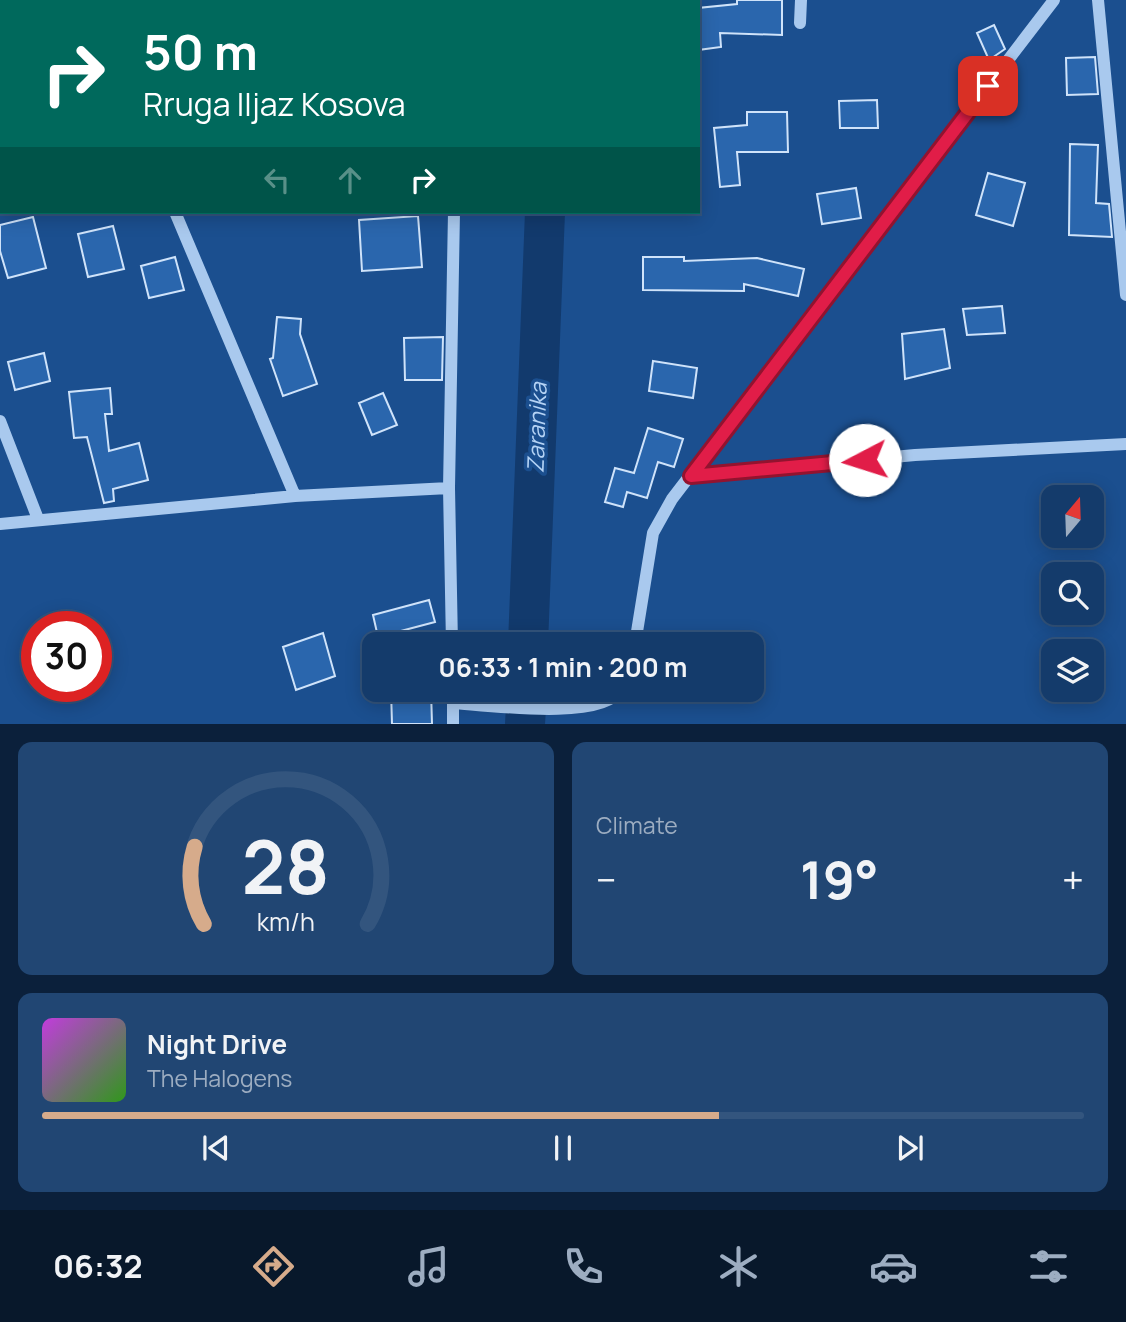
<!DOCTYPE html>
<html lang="en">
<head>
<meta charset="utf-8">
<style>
  :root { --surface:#143b6b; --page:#214673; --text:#f1f3f6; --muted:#9dadc1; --line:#33557e; --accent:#d6ab8b }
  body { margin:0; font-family:Manrope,sans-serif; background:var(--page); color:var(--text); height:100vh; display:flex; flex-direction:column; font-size:26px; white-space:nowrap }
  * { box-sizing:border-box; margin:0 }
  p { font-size:23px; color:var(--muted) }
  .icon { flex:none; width:38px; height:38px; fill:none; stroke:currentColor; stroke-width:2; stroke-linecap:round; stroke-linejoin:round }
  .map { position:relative; height:724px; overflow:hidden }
  .panel { display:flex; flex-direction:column; gap:18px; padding:18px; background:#0b203b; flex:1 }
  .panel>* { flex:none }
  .hud { position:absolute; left:0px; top:0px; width:700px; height:214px; box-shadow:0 4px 18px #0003,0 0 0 2px var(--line); background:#00695c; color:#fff; overflow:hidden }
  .needle { width:46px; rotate:19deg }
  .controls { position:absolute; left:1041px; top:485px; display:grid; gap:14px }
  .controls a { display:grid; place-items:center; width:63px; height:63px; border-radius:14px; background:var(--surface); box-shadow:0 4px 18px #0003,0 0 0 2px var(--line); font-size:35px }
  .speed { position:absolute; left:21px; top:611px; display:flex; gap:14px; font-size:35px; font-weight:700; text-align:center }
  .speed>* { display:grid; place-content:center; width:91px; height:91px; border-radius:50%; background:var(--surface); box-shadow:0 4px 18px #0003,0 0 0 2px var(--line); line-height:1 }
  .speed .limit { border:10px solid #d22; background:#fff; color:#111 }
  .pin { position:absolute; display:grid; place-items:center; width:60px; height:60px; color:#fff; margin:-30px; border-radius:14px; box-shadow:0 4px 10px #0006 }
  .me { position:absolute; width:77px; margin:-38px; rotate:265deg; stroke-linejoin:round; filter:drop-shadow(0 0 5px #0008) }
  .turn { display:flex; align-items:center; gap:24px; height:147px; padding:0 28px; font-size:32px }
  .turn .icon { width:91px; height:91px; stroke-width:2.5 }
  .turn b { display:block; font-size:49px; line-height:60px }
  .lanes { display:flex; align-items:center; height:66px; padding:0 28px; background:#0003; justify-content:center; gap:35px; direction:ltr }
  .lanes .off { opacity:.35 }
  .big { font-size:52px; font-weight:700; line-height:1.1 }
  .panel .widget { flex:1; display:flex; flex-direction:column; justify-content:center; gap:10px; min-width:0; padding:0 24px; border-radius:14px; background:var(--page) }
  .panel .dial { align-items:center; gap:0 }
  .dial svg { height:182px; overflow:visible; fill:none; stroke:var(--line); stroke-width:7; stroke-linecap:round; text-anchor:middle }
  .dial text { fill:var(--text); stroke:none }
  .song { display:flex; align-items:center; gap:21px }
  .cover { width:84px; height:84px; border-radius:10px; background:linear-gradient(135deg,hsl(290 70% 55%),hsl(110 70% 35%)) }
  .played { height:7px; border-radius:4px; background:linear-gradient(90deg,var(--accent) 65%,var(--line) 65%) }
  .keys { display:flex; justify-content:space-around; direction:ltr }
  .heat { display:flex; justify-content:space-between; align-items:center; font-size:38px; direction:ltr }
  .panel .tiles { flex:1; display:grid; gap:18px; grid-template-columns:1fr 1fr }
  .widget:last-child { grid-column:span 2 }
  .trip { position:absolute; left:362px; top:632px; width:402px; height:70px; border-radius:14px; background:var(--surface); box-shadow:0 4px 18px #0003,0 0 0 2px var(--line); font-weight:700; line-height:70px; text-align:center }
  .menu { display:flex; height:112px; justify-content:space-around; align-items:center; background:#08182b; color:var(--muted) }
  .menu .icon { width:49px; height:49px }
  .menu .selected { color:var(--accent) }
  .menu b { font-size:32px; color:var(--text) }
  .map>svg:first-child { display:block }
</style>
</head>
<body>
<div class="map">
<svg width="1126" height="724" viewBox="0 0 1126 724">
  <rect width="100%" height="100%" fill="#1b4f8f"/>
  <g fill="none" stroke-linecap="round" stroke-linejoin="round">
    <path stroke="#123a6d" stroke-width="40" d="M553,2V0
      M528,644L545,212
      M525,724L527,690"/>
  </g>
  <path fill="#2a66ad" stroke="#cfe3fa" stroke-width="2" d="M737,0H782V35L720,33L721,47L698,50V8L737,4Z
    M994,25L1005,49L989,60L977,33Z
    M1095,57L1098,94L1067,95L1066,58Z
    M877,100L878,128H840L839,101Z
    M747,112H787L788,152H737L740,185L720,187L714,128L747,125Z
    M1070,144L1098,145L1096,203L1109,204L1112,237L1069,235Z
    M988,173L1025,183L1013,226L976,215Z
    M856,188L861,218L822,224L817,194Z
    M418,216L422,267L362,271L359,220Z
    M33,217L46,268L8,278L0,251V225Z
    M113,226L124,269L88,277L78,234Z
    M175,257L184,290L149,298L141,266Z
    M643,257H684V261L757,258L804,269L798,296L744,284V291L643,290Z
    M1002,306L1005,333L967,335L963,309Z
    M277,317L301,319L300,334L317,384L283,396L270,359L273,358Z
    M944,329L950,368L905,379L902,334Z
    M443,337L442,380H405L404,338Z
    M44,353L50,381L15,390L8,362Z
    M653,361L697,368L693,398L649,391Z
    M110,388L112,414H105L109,451L139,443L148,480L113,489L114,501L104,503L87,437L74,438L69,392Z
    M383,393L397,425L372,435L359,403Z
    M648,428L683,439L674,467L658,462L647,498L627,492L623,507L605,502L615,468L634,473Z
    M429,600L435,622L378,637L373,615Z
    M323,633L335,676L296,690L283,647Z
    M391,690H431L432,724H392Z"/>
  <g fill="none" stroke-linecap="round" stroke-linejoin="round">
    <path stroke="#a9c9ee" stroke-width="12" d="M1098,0L1126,295
      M458,2V0
      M800,23L801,0
      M175,212L295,496
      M0,421L38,519
      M691,476L915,455L1126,444
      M0,524L295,496L449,488
      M452,644L449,488L454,212
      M635,644L653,533L672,499L1054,0
      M453,690V724
      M453,703C485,705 605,721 619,690"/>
  </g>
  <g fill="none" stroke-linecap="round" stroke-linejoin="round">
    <g stroke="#92132f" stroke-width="18">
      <path id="route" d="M865,460L691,476L988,86"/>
    </g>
    <use href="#route" stroke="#e11d48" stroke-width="12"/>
  </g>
  <g text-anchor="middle" stroke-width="7" stroke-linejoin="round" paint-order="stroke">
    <g font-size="23" font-style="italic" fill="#b5d3f5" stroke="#1b4f8f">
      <text transform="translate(537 428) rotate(-88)" y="8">Zaranika</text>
    </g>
  </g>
</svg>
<div class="controls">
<a><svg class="needle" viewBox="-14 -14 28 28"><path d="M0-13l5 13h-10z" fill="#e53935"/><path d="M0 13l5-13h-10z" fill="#9dadc1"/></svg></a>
<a><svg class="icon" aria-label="search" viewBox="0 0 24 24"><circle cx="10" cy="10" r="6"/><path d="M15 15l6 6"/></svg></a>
<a><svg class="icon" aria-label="layers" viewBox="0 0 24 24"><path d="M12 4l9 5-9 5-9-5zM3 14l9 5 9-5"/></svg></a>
</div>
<div class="speed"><div class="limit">30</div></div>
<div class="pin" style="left:988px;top:86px;background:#d93025"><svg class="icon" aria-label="arrive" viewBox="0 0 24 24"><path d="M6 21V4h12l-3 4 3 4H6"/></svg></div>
<svg class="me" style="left:865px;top:460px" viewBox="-20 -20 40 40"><circle r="19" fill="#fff"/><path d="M0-13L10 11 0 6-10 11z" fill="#e11d48"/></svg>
<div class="trip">06:33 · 1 min · 200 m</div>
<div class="hud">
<div class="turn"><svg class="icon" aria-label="right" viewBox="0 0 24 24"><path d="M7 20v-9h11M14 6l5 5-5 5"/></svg><div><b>50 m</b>Rruga Iljaz Kosova</div></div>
<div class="lanes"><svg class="icon off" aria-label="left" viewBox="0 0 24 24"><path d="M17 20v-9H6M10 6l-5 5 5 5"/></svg><svg class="icon off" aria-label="ahead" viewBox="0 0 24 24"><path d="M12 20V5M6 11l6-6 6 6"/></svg><svg class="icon" aria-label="right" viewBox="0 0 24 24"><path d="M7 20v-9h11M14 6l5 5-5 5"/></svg></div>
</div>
</div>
<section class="panel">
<div class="tiles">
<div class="widget dial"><svg viewBox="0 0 100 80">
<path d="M14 69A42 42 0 1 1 86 69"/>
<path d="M14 69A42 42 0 0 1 10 35" stroke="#d6ab8b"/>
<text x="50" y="56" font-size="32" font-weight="700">28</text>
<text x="50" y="72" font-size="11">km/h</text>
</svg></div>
<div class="widget"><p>Climate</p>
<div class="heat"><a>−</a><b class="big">19°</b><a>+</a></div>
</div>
<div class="widget">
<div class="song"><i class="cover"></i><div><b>Night Drive</b><p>The Halogens</p></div></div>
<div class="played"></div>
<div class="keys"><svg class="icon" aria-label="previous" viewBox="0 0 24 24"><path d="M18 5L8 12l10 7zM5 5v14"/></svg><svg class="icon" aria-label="pause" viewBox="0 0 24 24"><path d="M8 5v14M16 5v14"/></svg><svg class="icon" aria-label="next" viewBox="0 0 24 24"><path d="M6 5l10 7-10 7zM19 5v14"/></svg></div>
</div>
</div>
</section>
<nav class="menu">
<b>06:32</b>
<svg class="icon selected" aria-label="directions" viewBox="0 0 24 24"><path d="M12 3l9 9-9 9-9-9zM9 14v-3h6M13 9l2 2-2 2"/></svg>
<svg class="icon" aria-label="music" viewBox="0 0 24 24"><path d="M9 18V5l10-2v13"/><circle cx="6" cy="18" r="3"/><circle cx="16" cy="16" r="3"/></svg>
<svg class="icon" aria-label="phone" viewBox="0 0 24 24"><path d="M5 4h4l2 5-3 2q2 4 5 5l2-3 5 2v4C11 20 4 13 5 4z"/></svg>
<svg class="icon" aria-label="climate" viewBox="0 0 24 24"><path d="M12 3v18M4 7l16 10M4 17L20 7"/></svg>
<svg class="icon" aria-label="car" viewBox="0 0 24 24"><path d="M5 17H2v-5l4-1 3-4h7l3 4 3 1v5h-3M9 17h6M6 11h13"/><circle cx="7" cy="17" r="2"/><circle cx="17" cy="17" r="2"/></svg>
<svg class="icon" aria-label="filters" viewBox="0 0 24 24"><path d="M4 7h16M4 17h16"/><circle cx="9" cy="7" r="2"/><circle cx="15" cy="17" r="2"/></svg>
</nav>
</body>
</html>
